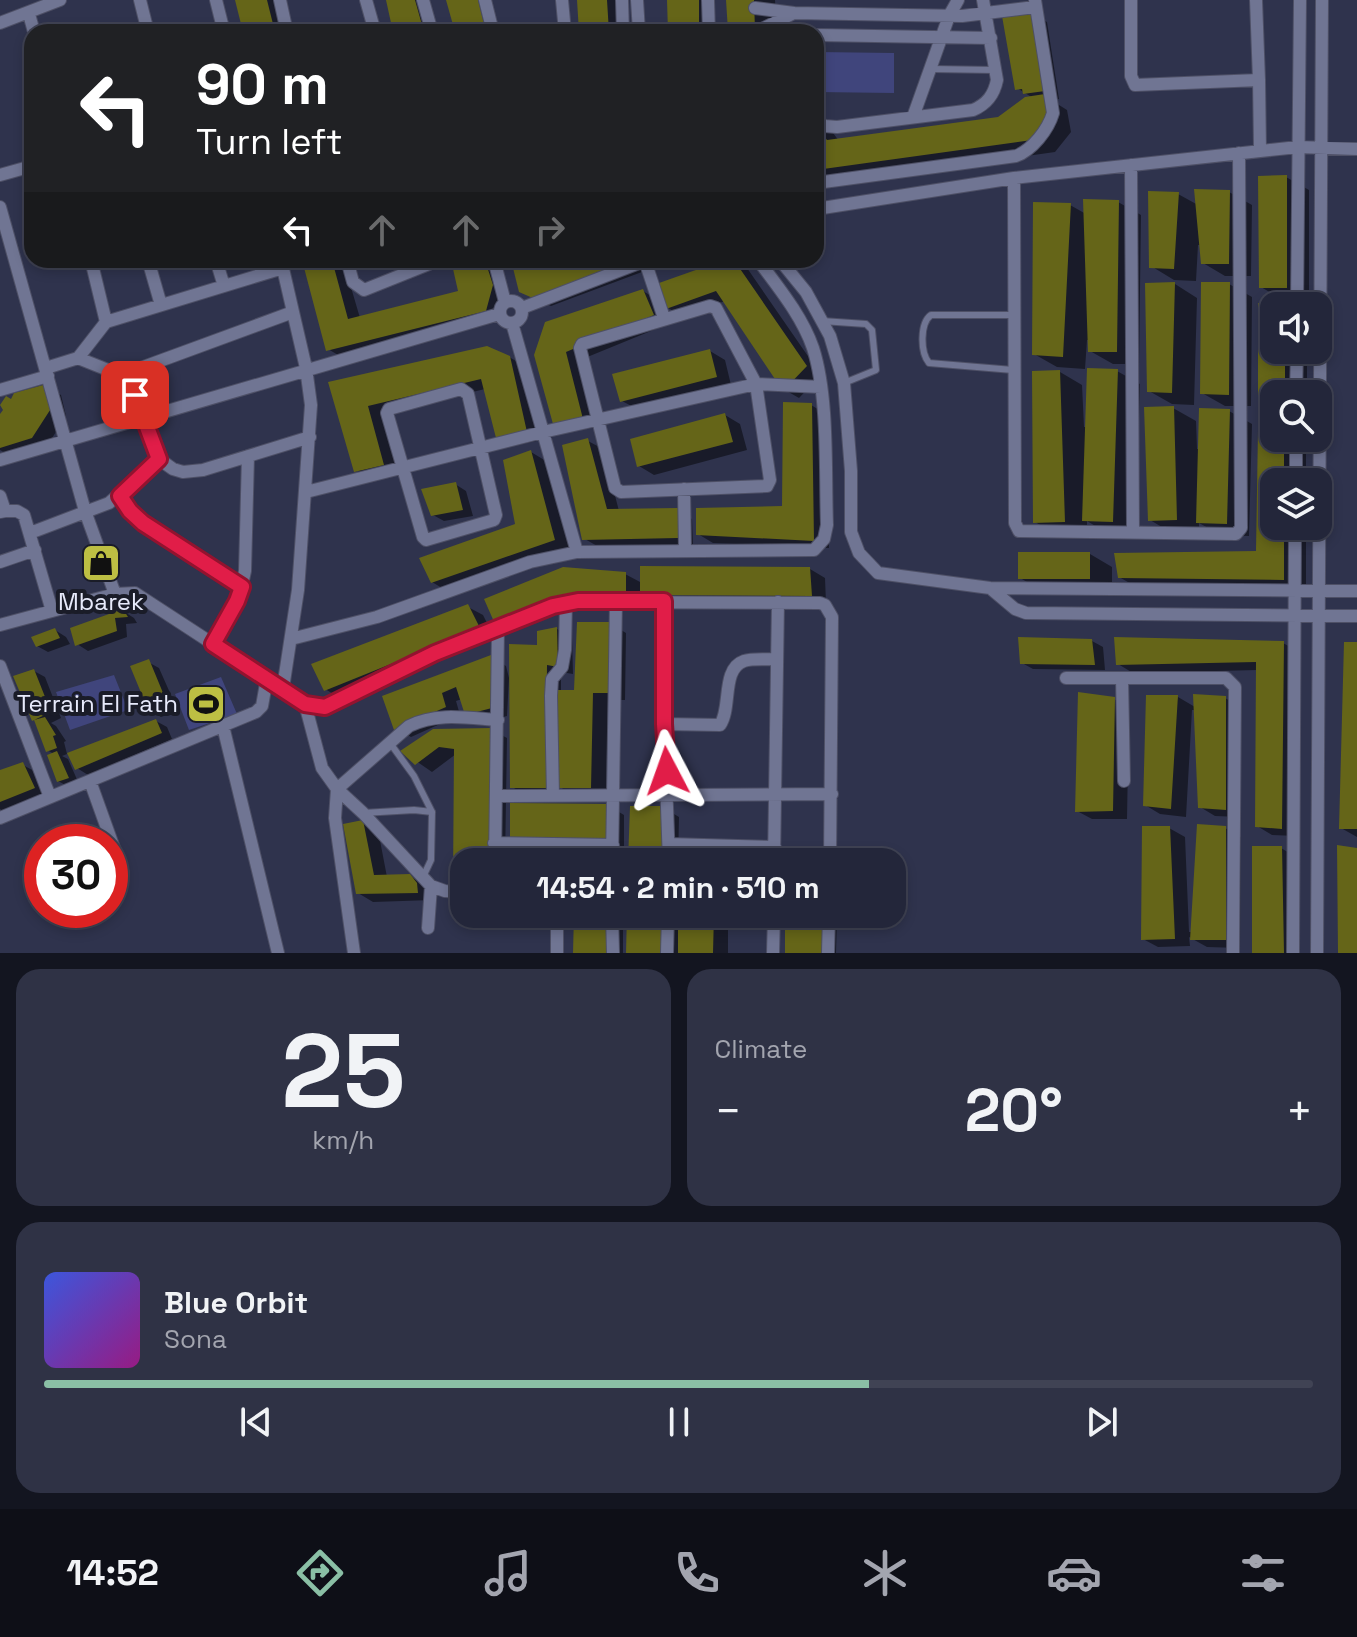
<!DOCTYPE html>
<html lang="en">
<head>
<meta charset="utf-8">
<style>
  :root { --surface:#23263a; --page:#2f3245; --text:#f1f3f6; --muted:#a3a5af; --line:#404354; --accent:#8abfa5 }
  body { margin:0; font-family:"Space Grotesk",sans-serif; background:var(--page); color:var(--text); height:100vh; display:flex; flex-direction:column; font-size:30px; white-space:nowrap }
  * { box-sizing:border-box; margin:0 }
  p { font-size:26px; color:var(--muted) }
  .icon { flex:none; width:44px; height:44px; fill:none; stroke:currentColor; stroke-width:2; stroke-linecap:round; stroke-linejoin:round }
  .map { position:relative; height:953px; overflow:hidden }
  .drawer { display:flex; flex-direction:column; gap:16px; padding:16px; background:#131520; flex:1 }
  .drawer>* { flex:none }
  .banner { position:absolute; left:24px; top:24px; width:800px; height:244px; border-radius:24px; box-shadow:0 4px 12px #0003,0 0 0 2px var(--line); background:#202124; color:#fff; overflow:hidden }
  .fabs { position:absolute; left:1260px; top:292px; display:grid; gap:16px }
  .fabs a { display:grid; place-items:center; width:72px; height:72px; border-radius:16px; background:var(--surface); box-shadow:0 4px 12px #0003,0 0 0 2px var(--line); font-size:40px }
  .speed { position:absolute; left:24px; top:824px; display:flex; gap:16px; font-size:40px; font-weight:700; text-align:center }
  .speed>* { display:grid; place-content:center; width:104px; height:104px; border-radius:50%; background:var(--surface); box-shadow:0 4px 12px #0003,0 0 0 2px var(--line); line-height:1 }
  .speed .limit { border:12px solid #d22; background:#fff; color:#111 }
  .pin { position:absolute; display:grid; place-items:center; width:68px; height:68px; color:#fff; margin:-34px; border-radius:16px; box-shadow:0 4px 12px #0006 }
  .me { position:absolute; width:88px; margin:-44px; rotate:356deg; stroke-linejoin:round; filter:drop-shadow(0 0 6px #0008) }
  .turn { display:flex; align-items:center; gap:28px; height:168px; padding:0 40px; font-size:36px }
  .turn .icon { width:104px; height:104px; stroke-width:2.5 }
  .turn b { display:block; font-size:56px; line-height:68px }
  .lanes { display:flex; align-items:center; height:76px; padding:0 40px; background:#0003; justify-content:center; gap:40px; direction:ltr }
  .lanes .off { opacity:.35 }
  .big { font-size:60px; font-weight:800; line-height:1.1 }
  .drawer .tile { flex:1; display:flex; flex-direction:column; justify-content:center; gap:12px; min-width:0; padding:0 28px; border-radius:24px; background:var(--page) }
  .drawer .dial { align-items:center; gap:0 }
  .dial b { font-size:104px; line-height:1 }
  .song { display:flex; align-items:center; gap:24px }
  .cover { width:96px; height:96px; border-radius:12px; background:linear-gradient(135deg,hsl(230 70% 55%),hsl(310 70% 35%)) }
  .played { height:8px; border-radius:4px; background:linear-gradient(90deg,var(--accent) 65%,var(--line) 65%) }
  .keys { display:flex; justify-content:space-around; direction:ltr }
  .heat { display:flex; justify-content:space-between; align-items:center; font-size:44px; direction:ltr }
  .drawer .tiles { flex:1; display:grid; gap:16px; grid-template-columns:1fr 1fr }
  .tile:last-child { grid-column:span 2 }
  .trip { position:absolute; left:450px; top:848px; width:456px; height:80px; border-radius:24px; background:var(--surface); box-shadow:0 4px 12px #0003,0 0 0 2px var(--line); font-weight:800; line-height:80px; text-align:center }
  .menu { display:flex; height:128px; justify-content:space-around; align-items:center; background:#0e0f17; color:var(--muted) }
  .menu .icon { width:56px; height:56px }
  .menu .current { color:var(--accent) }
  .menu b { font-size:36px; color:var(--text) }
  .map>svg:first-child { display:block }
</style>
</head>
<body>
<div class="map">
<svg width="1357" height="953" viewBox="0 0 1357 953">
  <rect width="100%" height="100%" fill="#2f334d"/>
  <path fill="#40457c" d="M817,52L894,53V93L816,92Z
    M114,675L128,710L70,730L56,692Z
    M221,677L237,714L189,730L175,694Z"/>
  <path fill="#0007" d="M237,0H284L287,32H245Z
    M388,0H427L436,32H395Z
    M579,0H621L623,32H581Z
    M669,0H709V32H670Z
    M728,0H775L777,32H734L730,30Z
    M1032,13L1047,22L1059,99L1051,100L1067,110L1071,132L1055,152L838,182L816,170V110L839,141L998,119L1033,98L1017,88Z
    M1286,177L1309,190V299L1283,300L1261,287Z
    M1229,192L1252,205L1251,276H1225L1203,263L1201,245H1198L1196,281L1174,280L1151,266L1178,194L1198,205Z
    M1118,202L1141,215L1139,364H1113L1090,351V340H1087L1085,369L1057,367L1034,354L1070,205L1086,214Z
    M304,260H343L360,318L461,293L453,260H497L507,295L501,319L343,358L328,349Z
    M513,260H674L551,306L536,299Z
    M730,260L747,268L821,375L799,398L785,390L725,301L683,316L668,308Z
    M1175,284L1197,298L1194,405L1172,404L1149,391Z
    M1229,284L1252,297L1251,406H1225L1202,393Z
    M643,291L658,300L668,324L580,360L597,427L570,432L537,355Z
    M1260,305L1286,306H1274V350H1307V394H1274V423L1260,415Z
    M710,351L725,360L731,385L637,409L622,401Z
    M509,357L525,366L541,440L513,446L498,437L485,389L382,414L398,473L371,479L356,470L330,383Z
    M1117,371L1140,384L1136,534L1107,533L1087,521V534L1058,535L1035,522L1060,372L1082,385L1084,427H1087Z
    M46,386L61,395L66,416L47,446L13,457L0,450V418L5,409L11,402Z
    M811,405L826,414L829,548L713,543L698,534L784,508Z
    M1173,408L1196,421L1197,449H1200L1229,411L1252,424L1249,536L1221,535L1199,523V532L1172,533L1150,520Z
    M725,415L740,424L747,450L654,475L639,466Z
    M1274,432V438H1295L1306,445V482H1274V526H1306V591L1142,590L1119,577L1258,553Z
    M588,441L603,449L619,511L677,510L692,519L693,545L599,547L583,538Z
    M531,452L546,461L569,548L447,591L432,582L517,525Z
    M455,484L466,491L473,516L444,521L433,515Z
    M1090,554L1112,567V591H1043L1020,578Z
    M810,569L825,578L826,603H657L640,593L641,602L586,603L511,631L496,623L625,574L642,583Z
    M468,607L483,615L494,637L340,698L325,689Z
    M123,611L134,618L137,623L126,624L127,637L88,651L77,644Z
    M611,624L626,633L625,700H608L606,796H575L560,787V796L527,795L512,787L539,647L557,629L572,638L573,674L561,672V692H576Z
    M55,630L66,637L70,644L48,652L37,646Z
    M1092,641L1103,647L1105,670L1033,669L1022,663Z
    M1283,643L1299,652L1297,836L1272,835L1257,826L1258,670L1133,673L1118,664Z
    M1357,644V837L1341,828Z
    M491,657L506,666L509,678L507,716L482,722L462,699L456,701L460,715L411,737L396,728L384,697Z
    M148,662L159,668L178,711L161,717L150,711Z
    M34,671L45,677L61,718L51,723L56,726L66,741L64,742L67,754L62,756L68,759L79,784L69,787L58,781L54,754L47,750L34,719Z
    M1178,697L1195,707L1225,698L1240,707L1241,817L1215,816L1200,807L1195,710H1192L1186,817L1160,814L1145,805Z
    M1114,699L1129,708L1127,819H1092L1077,811Z
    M156,721L167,727L172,739L88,775L77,768Z
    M492,730L507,738L505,862H464V886L455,881L456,754L432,772L403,752Z
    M23,765L34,771L45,795L3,811L0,809V772Z
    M609,806L624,815V846L527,845L512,836Z
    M664,808L679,817L678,862H630Z
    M363,822L378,830L387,877L410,876L425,886L432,900L373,902L358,893Z
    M1169,828L1185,837L1189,932H1192L1225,828L1241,837L1240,948L1207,947L1189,937L1190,946L1158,947L1143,939Z
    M1281,848L1296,857L1298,953H1254Z
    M576,914H618L623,917V953H575Z
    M629,914H673L680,918V914H723L728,917V953H628Z
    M787,914H828L837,919L836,953H787Z"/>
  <path fill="#656518" d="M235,0H267L275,32H243Z
    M386,0H415L424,32H393Z
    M446,0H478L486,32H455Z
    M577,0H607L609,32H579Z
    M667,0H699V32H668Z
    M726,0H754L755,30L728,31Z
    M1033,11L1045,91L1023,94L1022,89L1015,90L1002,16Z
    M1045,94L1049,119L1032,140L816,170V125L827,140L998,117L1025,97Z
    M1287,175V288H1259L1258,176Z
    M1194,189L1230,190L1229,264H1201Z
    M1148,191L1179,192L1174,269L1149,268Z
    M1083,199L1119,200L1117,352H1088Z
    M1033,202L1071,203L1063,357L1032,355Z
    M302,260H332L348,319L458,291L451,260H485L493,285L486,311L326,351Z
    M511,260H546L547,263L554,260H637L535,299L519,292Z
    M724,260H734L807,366L783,391L716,291L666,309L659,283Z
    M1175,282L1172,393L1147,392L1145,283Z
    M1201,282H1230L1229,395L1200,394Z
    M643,289L654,315L566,352L583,419L553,424L534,355L545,322Z
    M1258,303H1274V350H1285V394H1274V416H1258Z
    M487,346L510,356L527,432L496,438L481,379L368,406L384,465L354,472L328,382Z
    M710,349L717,377L620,402L612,374Z
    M1087,368L1118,369L1113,522L1082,521Z
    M1060,370L1065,522L1033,523L1032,371Z
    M47,384L52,407L32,438L0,448V414L3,410L0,405L6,396L11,399L14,393Z
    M783,402L812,403L814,541L696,535V508L782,506Z
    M1174,406L1177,520L1148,521L1144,407Z
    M1199,408L1230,409L1227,524L1196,523Z
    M725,413L733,442L637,467L630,439Z
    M1258,430H1274V438H1284V482H1274V526H1284V580L1118,578L1114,553L1256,551Z
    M588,438L607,509L678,508V538L582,540L562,445Z
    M531,450L555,540L431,583L419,558L515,524L503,460Z
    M456,482L463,510L431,516L421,489Z
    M1018,552H1090V579H1018Z
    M640,566L810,567L812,596L640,595Z
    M563,567L626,572V595L570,596L495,624L484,599Z
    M468,604L480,628L324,691L311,664Z
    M123,609L128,617L115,618L117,631L75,646L70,628Z
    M577,622H611V693H593L591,788H558V690H574Z
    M557,627L558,667L547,665L546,788H510L509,644L537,645V631Z
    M55,628L60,638L36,647L31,637Z
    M1018,637L1092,639L1095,665L1020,664Z
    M1114,637L1284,641L1282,829L1255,827L1256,662L1116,665Z
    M1344,642H1357V829H1339Z
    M491,655L493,665L492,708L465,715L456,687L442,693L446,707L394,730L382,696Z
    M149,659L168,705L149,712L130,666Z
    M34,669L51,712L32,721L13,676Z
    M1078,692L1115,697L1113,811L1075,812Z
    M1193,694L1226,696V810L1198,808Z
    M1146,695H1178L1171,809L1143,806Z
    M45,717L56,735L53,736L57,748L46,752L34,720Z
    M156,719L162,733L75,770L67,753Z
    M492,728L490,862H464V882H453L454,749L439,747L415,765L400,751L433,729Z
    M57,751L69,778L57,782L47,755Z
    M23,762L35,788L0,802V770Z
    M510,803L609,804V839L510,837Z
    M630,806H665L664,862H628Z
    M363,820L374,875L410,874L417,883L418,893L356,894L343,824Z
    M1197,824L1226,826V940H1190Z
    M1142,826H1170L1175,939L1141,940Z
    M1337,845L1357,848V953H1338Z
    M1252,846H1282L1284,953H1252Z
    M508,851L608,853V862H508Z
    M574,914H609L608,953H573Z
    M627,914H665L663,953H626Z
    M678,914H714L713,953H678Z
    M785,914H822V953H785Z"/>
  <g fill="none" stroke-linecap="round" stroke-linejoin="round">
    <g stroke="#4e5066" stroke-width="8">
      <path id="service" d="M931,69L995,70
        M822,321L866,324L872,330L876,370L844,383
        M1013,370L929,363C920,352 920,323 931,315H1015
        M390,743L414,776L432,812
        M363,813L414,810L432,812L431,860L423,877"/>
    </g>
    <g stroke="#4e5066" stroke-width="14">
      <path id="minor" d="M140,0L148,32
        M216,0L224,32
        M280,0L287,32
        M366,0L375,32
        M423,0L432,32
        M485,0L493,32
        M562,0L565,32
        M622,0L623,32
        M637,0L639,32
        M708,0L709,32
        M1131,0V76L1135,85L1259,80L1260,151
        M1256,0L1259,80
        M755,8L794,13
        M29,14L34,32
        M0,23L60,0
        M756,32L794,13L962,16L1035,7
        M816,35L991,38
        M913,117L949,16L958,0
        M816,121L825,126L837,127L973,110C987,104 994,95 997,80L983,0
        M1131,165L1133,532
        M0,175L32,166
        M1014,178L1015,523L1019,531L1236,534L1241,528L1239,153
        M816,183L1016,156C1032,150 1048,130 1053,113L1035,0
        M0,207L85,511L115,594
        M816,209L1014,178L1298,147L1357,149
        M91,260L106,322L283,268
        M148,260L161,305
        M216,260L224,286
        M281,260L306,368L311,405L298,590L283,688
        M347,260L353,282L364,290L429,264L430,260
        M494,260L505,302
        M780,260L806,292L830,336L844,383L851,471V532L859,553L878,573L990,588L1357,591
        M645,261L664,318
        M500 312a11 11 0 1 1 22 0a11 11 0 1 1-22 0Z
        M710,306L716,308L756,384L770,480L767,486L621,492L615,488L580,348L582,344Z
        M1297,306L1300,0
        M522,308L647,260
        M293,312L127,373L159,459L173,469L183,472L203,470L310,437
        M512,323L577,552
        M78,358L106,322
        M46,368L78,358L113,372L127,373
        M461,389L468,394L496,515L494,520L426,540L423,537L387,413L389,409Z
        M0,390L48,376
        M1296,394L1297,350
        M0,460L499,314
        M1296,482V438
        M684,489L685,550
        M306,492L543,432L756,384L821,387
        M0,496L5,511L0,512
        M120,496L130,511L143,523L242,587
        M5,511H17L24,515L52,611
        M30,533L109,503L159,459
        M0,562L35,550
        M990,588L1015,609L1026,613L1357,616
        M664,601V724L669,862
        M0,625L115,594L135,593L305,704L325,707L435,653L566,602L820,603L825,605L832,617L830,862
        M291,639L377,617L530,562L577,552L814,550L824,539L827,525C825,472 829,398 813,348C802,316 778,287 758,260
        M213,644C226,620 240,598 245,571L248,456
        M0,666L50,797
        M1066,678H1226L1235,687L1233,953
        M1122,678L1124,781
        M305,704L322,768L337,789L363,813L431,886L445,891L464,892
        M664,724L720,725C732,708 721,669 744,661C753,658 767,660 777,659
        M223,726L278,953
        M90,781L123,873
        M496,796L832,794
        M553,796L551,696L552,679L562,667L565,650L566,602
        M0,818L256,712L262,706L267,678
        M494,843L613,845
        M669,844L775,847
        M495,862L498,628
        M612,862L616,600
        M774,862L778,602
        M557,914V953
        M612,914L613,953
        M428,928L431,886
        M354,953L335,818L337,789L409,726C437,712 468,718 498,720
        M667,953L668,914
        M773,953L774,914
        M828,953L829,914
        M1293,953L1295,526
        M1317,953L1322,0"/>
    </g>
    <use href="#service" stroke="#707593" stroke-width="6"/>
    <use href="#minor" stroke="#707593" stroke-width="12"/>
  </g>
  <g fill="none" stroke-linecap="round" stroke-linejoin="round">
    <g stroke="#92132f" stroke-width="20">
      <path id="route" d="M135,395L159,459L120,496L130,511L143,523L242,587L237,601L213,644L305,704L325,707L435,653L553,606L578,601H664V724L667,771"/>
    </g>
    <use href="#route" stroke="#e11d48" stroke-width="14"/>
  </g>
  <defs>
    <g id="shop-square" transform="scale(2)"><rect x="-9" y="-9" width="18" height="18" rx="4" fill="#bdbf43" stroke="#1a1c28"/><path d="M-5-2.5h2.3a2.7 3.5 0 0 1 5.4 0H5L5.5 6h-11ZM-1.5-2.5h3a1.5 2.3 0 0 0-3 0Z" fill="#111"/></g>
    <g id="stadium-square" transform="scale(2)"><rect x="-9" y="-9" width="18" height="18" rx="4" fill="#bdbf43" stroke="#1a1c28"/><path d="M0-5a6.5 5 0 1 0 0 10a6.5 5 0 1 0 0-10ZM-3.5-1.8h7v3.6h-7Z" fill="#111"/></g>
  </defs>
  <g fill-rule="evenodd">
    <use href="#shop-square" x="101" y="563"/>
    <use href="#stadium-square" x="206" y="704"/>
  </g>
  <g text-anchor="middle" stroke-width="8" stroke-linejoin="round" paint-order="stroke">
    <g font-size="24" fill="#e7eafb" stroke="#1a1c28">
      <text x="101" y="610">Mbarek</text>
      <text x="178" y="712" text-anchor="end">Terrain El Fath</text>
    </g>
  </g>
</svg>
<div class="fabs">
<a><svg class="icon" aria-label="sound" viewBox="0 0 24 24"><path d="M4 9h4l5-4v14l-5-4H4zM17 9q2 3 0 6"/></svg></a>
<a><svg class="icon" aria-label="search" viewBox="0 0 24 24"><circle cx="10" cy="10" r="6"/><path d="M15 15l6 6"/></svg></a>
<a><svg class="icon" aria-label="layers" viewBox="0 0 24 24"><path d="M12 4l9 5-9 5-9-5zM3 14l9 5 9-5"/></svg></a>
</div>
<div class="speed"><div class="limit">30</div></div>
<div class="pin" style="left:135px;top:395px;background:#d93025"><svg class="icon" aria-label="arrive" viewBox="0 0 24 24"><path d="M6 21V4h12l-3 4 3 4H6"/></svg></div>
<svg class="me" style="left:667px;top:771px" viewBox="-20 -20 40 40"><path d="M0-17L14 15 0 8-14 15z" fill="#e11d48" stroke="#fff" stroke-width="4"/></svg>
<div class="trip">14:54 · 2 min · 510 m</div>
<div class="banner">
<div class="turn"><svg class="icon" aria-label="left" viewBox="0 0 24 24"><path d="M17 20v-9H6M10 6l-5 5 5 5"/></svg><div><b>90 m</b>Turn left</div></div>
<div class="lanes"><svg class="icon" aria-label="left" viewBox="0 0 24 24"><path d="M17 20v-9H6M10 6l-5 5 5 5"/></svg><svg class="icon off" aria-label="ahead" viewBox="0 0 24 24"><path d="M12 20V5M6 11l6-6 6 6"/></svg><svg class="icon off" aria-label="ahead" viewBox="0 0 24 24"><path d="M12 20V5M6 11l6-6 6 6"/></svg><svg class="icon off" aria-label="right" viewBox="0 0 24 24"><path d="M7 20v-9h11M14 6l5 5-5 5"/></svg></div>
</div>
</div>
<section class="drawer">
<div class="tiles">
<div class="tile dial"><b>25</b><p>km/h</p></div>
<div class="tile"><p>Climate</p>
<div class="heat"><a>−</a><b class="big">20°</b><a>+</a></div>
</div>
<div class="tile">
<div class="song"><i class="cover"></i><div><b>Blue Orbit</b><p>Sona</p></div></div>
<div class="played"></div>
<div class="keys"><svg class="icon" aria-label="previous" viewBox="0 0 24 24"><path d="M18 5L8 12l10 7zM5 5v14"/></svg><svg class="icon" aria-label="pause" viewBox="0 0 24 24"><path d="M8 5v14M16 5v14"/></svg><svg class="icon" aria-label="next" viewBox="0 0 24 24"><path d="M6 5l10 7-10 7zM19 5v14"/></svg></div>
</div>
</div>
</section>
<nav class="menu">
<b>14:52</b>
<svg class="icon current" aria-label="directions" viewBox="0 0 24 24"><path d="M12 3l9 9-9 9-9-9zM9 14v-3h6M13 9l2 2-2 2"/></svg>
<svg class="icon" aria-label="music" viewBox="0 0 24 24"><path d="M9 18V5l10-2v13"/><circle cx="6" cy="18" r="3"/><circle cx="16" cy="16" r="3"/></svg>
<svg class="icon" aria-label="phone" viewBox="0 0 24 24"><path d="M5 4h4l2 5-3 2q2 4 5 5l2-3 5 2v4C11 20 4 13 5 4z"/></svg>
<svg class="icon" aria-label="climate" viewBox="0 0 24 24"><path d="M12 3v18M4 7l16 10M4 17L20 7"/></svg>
<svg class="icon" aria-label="car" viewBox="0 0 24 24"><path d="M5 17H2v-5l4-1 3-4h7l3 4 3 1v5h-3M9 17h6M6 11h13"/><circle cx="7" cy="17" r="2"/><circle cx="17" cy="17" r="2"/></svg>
<svg class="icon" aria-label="filters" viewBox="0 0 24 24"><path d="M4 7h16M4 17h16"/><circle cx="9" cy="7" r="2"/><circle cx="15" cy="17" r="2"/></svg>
</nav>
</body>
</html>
